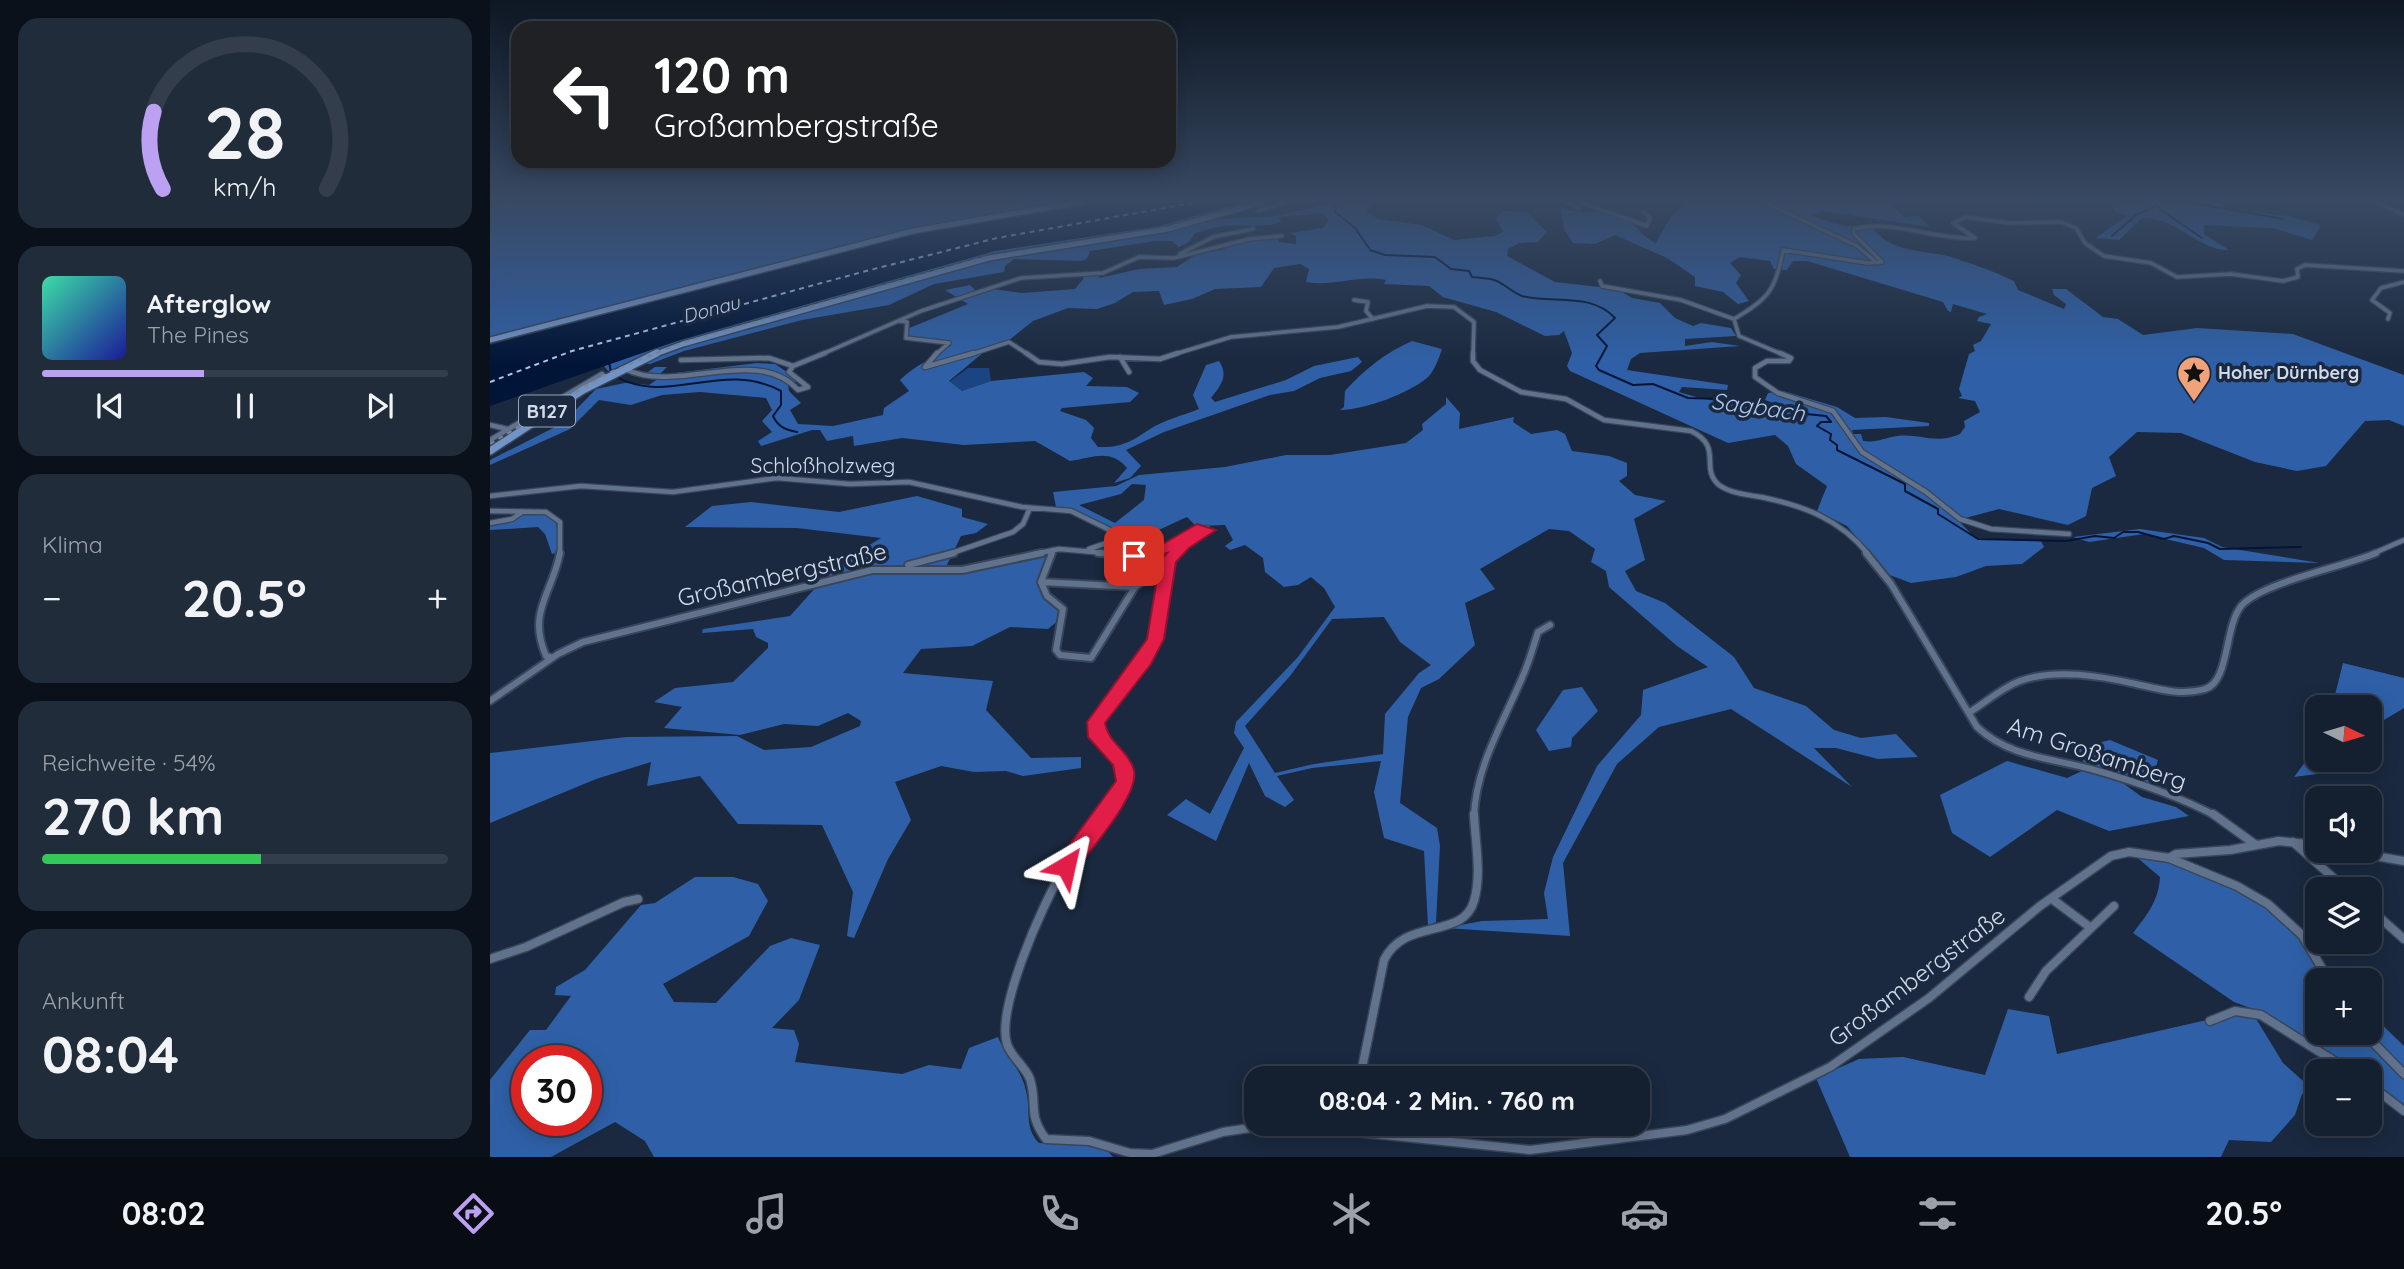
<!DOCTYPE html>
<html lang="de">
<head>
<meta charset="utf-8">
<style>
  :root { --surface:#141f2f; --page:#212c3b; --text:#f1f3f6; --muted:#9da2aa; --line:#333d4b; --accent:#bca0f2 }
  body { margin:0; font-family:Quicksand,sans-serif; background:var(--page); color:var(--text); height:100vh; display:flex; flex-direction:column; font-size:26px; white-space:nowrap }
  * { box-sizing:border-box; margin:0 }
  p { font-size:23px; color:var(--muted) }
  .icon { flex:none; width:38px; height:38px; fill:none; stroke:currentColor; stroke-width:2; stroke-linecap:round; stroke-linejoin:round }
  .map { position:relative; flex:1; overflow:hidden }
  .sheet { display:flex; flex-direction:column; gap:18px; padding:18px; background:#0b111a; width:490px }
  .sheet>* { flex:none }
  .guide { position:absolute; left:21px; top:21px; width:665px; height:147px; border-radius:21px; box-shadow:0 4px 18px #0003,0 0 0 2px var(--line); background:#202124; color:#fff; overflow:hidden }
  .needle { width:46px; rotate:95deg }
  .buttons { position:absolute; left:1815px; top:695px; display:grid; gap:14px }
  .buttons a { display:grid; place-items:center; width:77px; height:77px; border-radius:14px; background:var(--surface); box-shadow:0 4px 18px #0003,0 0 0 2px var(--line); font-size:35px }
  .speed { position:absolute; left:21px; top:1045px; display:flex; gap:14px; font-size:35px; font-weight:700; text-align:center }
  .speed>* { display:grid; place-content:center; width:91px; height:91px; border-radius:50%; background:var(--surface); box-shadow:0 4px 18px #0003,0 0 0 2px var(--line); line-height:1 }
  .speed .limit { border:10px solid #d22; background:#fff; color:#111 }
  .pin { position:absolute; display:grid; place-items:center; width:60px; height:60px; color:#fff; margin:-30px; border-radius:14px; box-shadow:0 4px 10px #0006 }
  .me { position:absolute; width:77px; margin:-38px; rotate:36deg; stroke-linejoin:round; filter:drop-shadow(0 0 5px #0008) }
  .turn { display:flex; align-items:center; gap:24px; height:147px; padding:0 28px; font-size:32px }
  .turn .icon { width:91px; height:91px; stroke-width:2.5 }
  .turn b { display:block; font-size:49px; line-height:60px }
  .big { font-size:52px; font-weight:700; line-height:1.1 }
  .sheet .card { flex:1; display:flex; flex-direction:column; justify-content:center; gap:10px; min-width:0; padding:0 24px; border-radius:21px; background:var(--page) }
  .sheet .dial { align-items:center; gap:0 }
  .dial svg { height:182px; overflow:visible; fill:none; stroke:var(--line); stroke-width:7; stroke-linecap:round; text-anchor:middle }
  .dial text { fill:var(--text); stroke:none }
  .song { display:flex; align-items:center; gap:21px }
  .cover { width:84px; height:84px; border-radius:10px; background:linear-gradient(135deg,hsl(160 70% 55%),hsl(240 70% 35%)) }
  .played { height:7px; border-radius:4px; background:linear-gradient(90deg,var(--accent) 40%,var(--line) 40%) }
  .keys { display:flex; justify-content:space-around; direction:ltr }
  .heat { display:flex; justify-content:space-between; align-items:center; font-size:38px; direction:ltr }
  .charge { height:10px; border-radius:5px; background:linear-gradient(90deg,#34c759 54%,var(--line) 0) }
  .trip { position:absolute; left:754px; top:1066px; width:406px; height:70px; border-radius:21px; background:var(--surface); box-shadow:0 4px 18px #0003,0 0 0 2px var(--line); font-weight:700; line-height:70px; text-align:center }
  .tab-bar { display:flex; height:112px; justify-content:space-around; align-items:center; background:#080c13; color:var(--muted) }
  .tab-bar .icon { width:49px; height:49px }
  .tab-bar .selected { color:var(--accent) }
  .tab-bar b { font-size:32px; color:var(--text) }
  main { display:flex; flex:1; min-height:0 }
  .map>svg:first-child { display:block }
</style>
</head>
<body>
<main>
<section class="sheet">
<div class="card dial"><svg viewBox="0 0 100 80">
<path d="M14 69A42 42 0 1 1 86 69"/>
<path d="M14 69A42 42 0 0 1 10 35" stroke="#bca0f2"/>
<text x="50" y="56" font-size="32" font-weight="700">28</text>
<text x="50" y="72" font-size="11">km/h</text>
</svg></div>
<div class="card">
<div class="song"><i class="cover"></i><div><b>Afterglow</b><p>The Pines</p></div></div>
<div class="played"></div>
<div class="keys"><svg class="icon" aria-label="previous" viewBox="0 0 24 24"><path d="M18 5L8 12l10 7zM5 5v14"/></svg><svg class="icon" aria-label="pause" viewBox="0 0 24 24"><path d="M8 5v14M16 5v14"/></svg><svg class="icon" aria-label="next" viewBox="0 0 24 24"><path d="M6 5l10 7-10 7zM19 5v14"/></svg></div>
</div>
<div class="card"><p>Klima</p>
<div class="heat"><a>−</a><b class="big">20.5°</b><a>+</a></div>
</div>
<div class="card"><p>Reichweite · 54%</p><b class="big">270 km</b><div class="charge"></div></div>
<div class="card"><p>Ankunft</p><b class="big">08:04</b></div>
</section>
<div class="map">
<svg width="1914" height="1157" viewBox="0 0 1914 1157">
  <rect width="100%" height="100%" fill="#1a293f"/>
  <path fill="#1a4482" d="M478,368H499L501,381L472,391L459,382Z"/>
  <path fill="#2f60a7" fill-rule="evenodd" d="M0,202H587L429,229L0,339Z
    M755,202H764L682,226L527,250L476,261L200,339L118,371L114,366L188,341L505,251L669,226Z
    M849,202H885L876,211L888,219L932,225L964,240L1005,236L1013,232L1006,218L1013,211L1036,212L1057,232L1048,242L1030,243L1018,249L1017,256L1065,282L1127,289L1142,298L1170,303L1185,318L1203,326L1211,323L1241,328L1246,336L1195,339V346L1222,342L1250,346L1150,353L1141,359L1137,370L1238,385L1237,390L1192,387L1189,392C1216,401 1254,406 1283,403L1275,400L1278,393L1293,391L1347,407L1365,418L1396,417L1439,423V426L1362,430L1363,434H1371L1373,441C1387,443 1394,438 1407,436C1430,433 1445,445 1470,434L1475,427L1474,421L1490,412L1485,401L1468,398L1472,396L1469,389L1479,354L1485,351L1483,345L1491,341L1501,324L1487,321L1489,317L1497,314L1463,304L1461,312L1458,311L1453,302L1317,261H1303L1297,270L1284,269L1280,261L1250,257L1240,263L1251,275L1246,283L1259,301L1248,304L1233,292L1205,286V277L1177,258L1125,235L1105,244L1083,243L1074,229L1070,207C1092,218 1109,206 1131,216C1145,221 1151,237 1166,243L1181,216L1197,202H1399L1414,217L1429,216L1440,227L1333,211L1321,216L1354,226H1382C1397,253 1436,250 1461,257C1483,264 1503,271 1524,281L1528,290L1574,309L1576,304L1564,295L1562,289H1576L1613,317L1628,319L1653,335L1707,328L1803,334L1914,375V426L1899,420L1875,421L1836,466L1807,471L1765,462L1691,433L1647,432L1619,457L1626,476L1602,488L1596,516L1578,525L1509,509L1468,520L1485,538L1551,541L1554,547L1532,564L1496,566L1466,577L1421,583L1397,574L1357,526L1327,511L1337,486L1306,464L1298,446L1285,435L1238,443L1080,371L1077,366L1082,353L1074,331L1069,335L1055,336L1006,312L953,297L939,286L894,284L896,280C869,274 843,287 816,282L819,269L810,264L784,268L771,287L725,289L702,299L674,305L669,291L643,292L625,303L607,309L578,308L543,321L518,341L494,352L459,381L472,391L501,381L594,372L603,378L596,386L637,387L649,393L640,402L572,408L570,411L596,420L604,428L601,438L608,447C632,448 642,441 660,429C674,420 694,415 709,409L703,395L716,365L729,361C739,376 731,385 721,398L725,402L796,380L824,366L868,357L872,362L861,371L830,378L804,391L780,395L674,432L636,450L651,466L640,478L624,483L637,468C620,448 603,458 580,461L545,441L474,445L412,438L364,446L363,436L337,441L330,430H322L271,446L268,441L282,432L272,421L282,410L276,398L210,392L172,395L141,405L109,400L80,429L0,465V460L73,423L106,389L135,383L159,385L169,378L155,374L165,367H177L169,375L267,363L285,364L310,381L298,384L299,391L311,403L300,410L308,424L343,426L393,415L394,408L419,391L410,380C426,364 444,359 461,345L457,340L426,339L416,335L417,329L478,304L455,290L480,285L487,292L503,289L532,293L585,289L594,278L590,276L610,274L609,278L649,269L687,267L705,255L735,249L733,246L789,236V242L806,244V236L800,233L833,228L839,220L833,213L789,217L791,222C776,229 745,223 727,227C720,228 712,232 705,233L699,242L689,247L682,241H665L600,251L597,259L591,261L524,259L515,266L514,272L444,284L399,305L312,320L194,351L160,364L151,363L218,339L512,256L653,235L729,219L785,216Z
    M1621,202H1728L1737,209L1797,216L1831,225L1822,240L1783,228L1714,225V234L1739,250C1708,251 1688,217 1652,218L1629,240L1606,238L1638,215L1625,212Z
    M922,341L952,349C949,358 944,372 937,378C919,393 875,410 850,410L854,407L855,391C875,369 895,353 922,341Z
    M956,397L970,413L969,429L1024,417L1023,422L1041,434L1067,430L1075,434L1082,451L1119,456L1137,463V476L1129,481L1145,495L1176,501L1144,519L1155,560L1135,571L1146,591L1175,603L1244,657L1264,688L1316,706L1344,730L1371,738L1406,734L1428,757L1388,759L1346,748H1324L1362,787L1241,709L1169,727L1127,764L1073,863L1080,936L955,928L992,921L1058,919L1054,893L1063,857L1107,766L1151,715L1153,690L1218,667L1187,646L1119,587L1116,571L1101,562L1105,549L1079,531L1059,529L990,569L1005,589L975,603L985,645L949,679L931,688L918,717L910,803L947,828L950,846L946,922L938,926L934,851L894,838L884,792L891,761L822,768L787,776L804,800L795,807L775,796L759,763L726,841L677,815L696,799L720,814L754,748L744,733L746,722L808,657L845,607L834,588L821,577L808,585L794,587L775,572L773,558L755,545L740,550L735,546L743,540L735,525L706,526L697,517C682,523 659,537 644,536C618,535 599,511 566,507L563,492L626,486L649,475L735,467L796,455H840L916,443L933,430L932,424L956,404ZM642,484L656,485L654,500L625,523L589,505L631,494ZM894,617L910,642L941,665L929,673L895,714L893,754L824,764L785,773L755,726L800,676L842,619Z
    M427,496L472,509V517L498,524L486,533L471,536L452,575L505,567L557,553C549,584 541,588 571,610L570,619L558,629L520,627L482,646L431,649L413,673L503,681L496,710L541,758L591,757V768L533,776L516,771L484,772L451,766L405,782L421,820L398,859L364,938L357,936L363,892L332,825L248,824L210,776L157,786L161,762L106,779L0,823V753L136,737L247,736L274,750L321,747L370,726L371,721L358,713L328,726L294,724L250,735L174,728L192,707L164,702L185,688L243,682L278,648V643L266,637L263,629L212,633L213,629L300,616L345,566L391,538L307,528L195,527L222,506L261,502L349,512Z
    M35,514H54L66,520L69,552L62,554L55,534L48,527L0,530V524Z
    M1650,529L1714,538L1732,547L1830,563L1734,560L1714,548L1654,534L1599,542L1583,537Z
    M1853,663L1914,678V708L1889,723L1880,736V707H1842Z
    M1092,687L1108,711L1082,738L1081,747L1059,751L1046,730L1073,690Z
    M1620,740L1668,760L1660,787L1596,766L1586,748Z
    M1827,746V760H1864L1857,770L1804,777Z
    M1517,761L1577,778L1592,771L1630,781L1652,797L1686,807L1699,816L1619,831L1567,810L1500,857L1462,833L1450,795Z
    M1643,854C1687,862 1736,878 1774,904C1802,923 1822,953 1843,980H1827V1032H1880V1013L1914,1046V1106L1880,1082V1071H1863L1774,1013L1744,1002L1643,933C1657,915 1669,900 1670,877Z
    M205,877H243L268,884L278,901L259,936L173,984L184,1002L226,1003L280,946L301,938L330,945L309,1000L282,1028L304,1030L309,1044L305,1062L412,1074L439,1065L471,1069L479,1048L508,1037C516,1057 532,1070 536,1091C541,1110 534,1128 549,1143L614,1147L623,1157H164L155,1141L125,1122L61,1157H0V1080L40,1030H56L81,996L65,995L66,987L95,970L151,905L165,903ZM37,1060H96V1120H37Z
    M1518,1009L1559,1016L1567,1054L1752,1012L1765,1017L1793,1063L1821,1088L1812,1094L1805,1115L1781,1142L1739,1140L1731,1157H1360L1326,1078L1369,1059L1413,1057L1495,1075Z"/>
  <path fill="#001538" d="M615,202H754L669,226L504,251L186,341L0,406V345L412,236Z"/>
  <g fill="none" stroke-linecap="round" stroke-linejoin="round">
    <path stroke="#001538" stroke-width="2" d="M840,202L846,207L845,212L865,228L879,248
      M1665,202L1671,210L1712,238
      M1697,202L1793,219
      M1622,236L1646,215L1666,206
      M880,250L895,255L945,257L961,269L979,271L982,277C989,278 997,278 1004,280C1014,283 1021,292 1032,296C1063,304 1101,292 1125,318L1107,335L1117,346L1106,366L1109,370L1143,385L1163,384L1198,398L1233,399L1268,409L1295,406L1306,413L1336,416L1341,422H1331L1327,426L1341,434L1340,440L1347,445V450L1415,484V491L1448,509V514L1488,539L1576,541L1605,536L1624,538L1633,532H1648L1674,539L1684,536L1718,543L1730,549L1811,547
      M119,362L121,372
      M125,376C178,407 232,359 291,391V405L283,416C288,427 296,430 307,432"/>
    <path stroke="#acc7ee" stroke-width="2" stroke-dasharray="5 4.5" stroke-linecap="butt" d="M0,382L82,351L372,272L507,238L708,202"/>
    <g stroke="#394558" stroke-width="6">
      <path id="street-far3" d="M1077,202L1089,208
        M1090,202L1157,226L1160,218L1154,212
        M1274,202L1367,246L1387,263
        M1886,202L1914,215
        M768,211L795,202
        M690,254L723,237L763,229
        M1110,281L1112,286L1191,300L1244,319C1278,299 1286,290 1293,250L1378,263L1392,262L1364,234V229C1403,219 1445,240 1485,238L1463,223L1476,217L1519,223L1571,222L1586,228L1595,243L1614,256L1661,263L1687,277L1741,274L1793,281L1808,277L1807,269L1815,265L1914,271
        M864,300L878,302L876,311L883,319
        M1244,319L1249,336L1294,355
        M1898,319L1900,313L1882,300L1891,288L1914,282
        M410,321L417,322L416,338L459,343L445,355
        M330,355L431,311L531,278L613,273L649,257L684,258L759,239L792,236
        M479,355L519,342L539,355
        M682,355L741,337L848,327L937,306L964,307L984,322L983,355"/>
    </g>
    <g stroke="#394558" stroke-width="7">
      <path id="street-far2" d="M447,353L435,367L484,353
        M536,353L549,362L572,364L620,357L670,359L688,353
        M983,353V361L990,370L1031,392L1076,399L1114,420L1201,431C1234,447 1209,468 1229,485C1240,493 1257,495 1271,497C1314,506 1350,519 1378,554
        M1290,353L1301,358L1299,361H1277L1265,368V377L1288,393L1343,411L1372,452L1436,492L1470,519L1501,529L1579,534
        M630,357L639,372
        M191,360L279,358L303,366
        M303,366L335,353
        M135,369C187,395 267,344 308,390L318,387L299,372L303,366
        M0,425L17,429
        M0,440L112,374
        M0,496L91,486L183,492L287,478L360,484L419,482L532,507L581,511L634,537L599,549
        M0,511L56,512L70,522V554
        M0,523L22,519L32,512
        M459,554L523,532L533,524L540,508
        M544,554L569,549L627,554
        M561,554L563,550
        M651,554L677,548L704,530L717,528L718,531L685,554
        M1882,554L1914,540"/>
    </g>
    <g stroke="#394558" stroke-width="10">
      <path id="street-far1" d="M562,553L551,582L557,596L573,609L566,650L570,655L601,658L645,587L675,566
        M608,553L644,556L658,553
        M1376,553L1401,584L1487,727C1519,757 1560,758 1601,769C1644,781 1686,795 1726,816
        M418,565L464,553
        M551,582L645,587
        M60,657L56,656C37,612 62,594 70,553
        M0,701L68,654L93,642L382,570H472L552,553
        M1480,712C1496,702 1513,687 1530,681C1566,668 1610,676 1646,684C1668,689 1692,696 1715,689C1740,682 1734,625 1752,605C1774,582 1853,567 1886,553
        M614,816C661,753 613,772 606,722L655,660L666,639L678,561L686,553
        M984,816C986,766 1013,723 1032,678C1039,663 1043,647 1048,632L1060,625"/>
    </g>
    <g stroke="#394558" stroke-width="11">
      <path id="street" d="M616,814C601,833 584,853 571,874C552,906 506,1009 517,1044C521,1057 535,1066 540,1079C548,1105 537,1114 556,1139L599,1141L640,1153L662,1154L733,1132L786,1124L1040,1150L1197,1130L1235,1119L1340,1067L1439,998L1550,906L1621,856L1639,852L1679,858L1747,886L1778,904L1812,935L1839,980
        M1723,814L1766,845
        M1803,842L1856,889
        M1851,850L1914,861
        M1679,858L1686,854L1740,850L1789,841L1827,845
        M1562,899L1601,928
        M1880,909L1914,939
        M0,959L36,947L134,902L148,899
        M1539,997L1556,971L1624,906
        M1720,1021L1745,1011L1771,1015L1860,1071
        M1873,1032L1914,1074
        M870,1078L894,960C915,917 973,940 984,901C992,874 985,841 984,814
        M1880,1085L1914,1111"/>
    </g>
    <g stroke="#394558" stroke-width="8">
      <path id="primary-far1" d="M0,340L423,231L590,202
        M163,355L193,344L499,258L678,229L773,202"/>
    </g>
    <g stroke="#394558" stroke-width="10">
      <path id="primary" d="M0,451L93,390L167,353"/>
    </g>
    <use href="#street-far3" stroke="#61728d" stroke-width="3.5"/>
    <use href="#street-far2" stroke="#61728d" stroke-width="4.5"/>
    <use href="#street-far1" stroke="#61728d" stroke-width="6"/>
    <use href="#street" stroke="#61728d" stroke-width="8"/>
    <use href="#primary-far1" stroke="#7293c5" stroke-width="5"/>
    <use href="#primary" stroke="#7293c5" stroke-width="7"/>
    <path stroke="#7a8799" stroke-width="2" stroke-dasharray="5 5" stroke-linecap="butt" d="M0,444L118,373L191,343L491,258L678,227L767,202"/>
  </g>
  <linearGradient id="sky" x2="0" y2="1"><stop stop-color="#0e1723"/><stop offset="0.55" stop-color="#384963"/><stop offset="1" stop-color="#384963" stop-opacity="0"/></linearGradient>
  <rect width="1914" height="364" fill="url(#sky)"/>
  <path fill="#e11d48" stroke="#92132f" stroke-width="2" d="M707,524L726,530L699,548L686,562L674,639L661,664L615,723C618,742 636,749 643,767C654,791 599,851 584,872L576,875L569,872L566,866L569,859L626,781L623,765L598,737L597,722L657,639L670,561L677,553L644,561L636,556L639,552L671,545Z"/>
  <defs>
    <g id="sight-pin" transform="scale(1.75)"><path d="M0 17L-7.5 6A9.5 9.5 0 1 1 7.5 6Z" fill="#f0a27a" stroke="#1a293f"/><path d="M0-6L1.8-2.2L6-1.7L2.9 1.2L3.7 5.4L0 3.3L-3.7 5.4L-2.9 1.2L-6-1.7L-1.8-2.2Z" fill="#111"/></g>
  </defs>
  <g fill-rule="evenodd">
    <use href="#sight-pin" x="1704" y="373"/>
  </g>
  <g text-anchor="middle" stroke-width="7" stroke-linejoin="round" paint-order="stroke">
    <g font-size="18" font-weight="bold" fill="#d0dae9" stroke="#1a293f" text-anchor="start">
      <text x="1728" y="379">Hoher Dürnberg</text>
    </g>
    <g font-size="19" font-style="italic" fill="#acc7ee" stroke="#1a293f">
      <text transform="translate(221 309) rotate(-15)" y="7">Donau</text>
    </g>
    <rect fill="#1a293f" stroke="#99a5b6" stroke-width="2" x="29" y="395.5" width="56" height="31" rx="5"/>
    <g font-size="19" font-weight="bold" fill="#d0dae9">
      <text x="57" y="418">B127</text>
    </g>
    <g font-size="21" fill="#d0dae9" stroke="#1a293f">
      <text x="333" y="473">Schloßholzweg</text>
    </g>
    <g font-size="23" font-style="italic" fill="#acc7ee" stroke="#1a293f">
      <text transform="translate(1268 407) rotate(8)" y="8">Sagbach</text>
    </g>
    <g font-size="24" fill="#d0dae9" stroke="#1a293f">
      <text transform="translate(292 575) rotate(-13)" y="8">Großambergstraße</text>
      <text transform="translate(1607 754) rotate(18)" y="8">Am Großamberg</text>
      <text transform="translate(1427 977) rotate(-37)" y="8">Großambergstraße</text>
    </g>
  </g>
</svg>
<div class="buttons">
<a><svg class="needle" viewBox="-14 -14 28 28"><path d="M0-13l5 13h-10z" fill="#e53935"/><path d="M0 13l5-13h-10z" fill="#9da2aa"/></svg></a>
<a><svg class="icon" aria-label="sound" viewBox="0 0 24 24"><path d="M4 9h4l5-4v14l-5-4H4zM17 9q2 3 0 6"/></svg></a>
<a><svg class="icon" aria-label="layers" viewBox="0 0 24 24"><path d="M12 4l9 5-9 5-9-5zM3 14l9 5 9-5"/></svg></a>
<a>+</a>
<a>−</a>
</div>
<div class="speed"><div class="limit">30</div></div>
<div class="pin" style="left:644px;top:556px;background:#d93025"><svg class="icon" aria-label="arrive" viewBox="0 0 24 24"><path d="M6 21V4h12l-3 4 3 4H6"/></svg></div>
<svg class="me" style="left:576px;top:866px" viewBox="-20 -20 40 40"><path d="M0-17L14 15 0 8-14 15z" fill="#e11d48" stroke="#fff" stroke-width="4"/></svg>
<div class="trip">08:04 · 2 Min. · 760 m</div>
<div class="guide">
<div class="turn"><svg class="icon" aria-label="left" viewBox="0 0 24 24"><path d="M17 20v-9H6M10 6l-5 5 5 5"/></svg><div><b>120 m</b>Großambergstraße</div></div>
</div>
</div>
</main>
<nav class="tab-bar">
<b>08:02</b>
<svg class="icon selected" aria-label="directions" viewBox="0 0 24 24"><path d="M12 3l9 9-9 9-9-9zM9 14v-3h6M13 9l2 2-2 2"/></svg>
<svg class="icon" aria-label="music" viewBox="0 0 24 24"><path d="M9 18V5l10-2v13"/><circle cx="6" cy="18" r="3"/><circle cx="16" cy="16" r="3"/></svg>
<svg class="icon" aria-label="phone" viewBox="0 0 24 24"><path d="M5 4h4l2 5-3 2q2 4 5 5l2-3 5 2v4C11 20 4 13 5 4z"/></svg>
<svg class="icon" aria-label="climate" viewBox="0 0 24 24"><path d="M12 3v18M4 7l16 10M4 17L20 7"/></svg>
<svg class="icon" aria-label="car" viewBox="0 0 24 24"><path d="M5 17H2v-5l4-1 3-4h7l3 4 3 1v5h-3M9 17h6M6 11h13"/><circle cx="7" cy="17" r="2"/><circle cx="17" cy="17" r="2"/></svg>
<svg class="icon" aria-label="filters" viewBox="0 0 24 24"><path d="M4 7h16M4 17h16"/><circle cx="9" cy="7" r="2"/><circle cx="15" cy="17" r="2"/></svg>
<b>20.5°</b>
</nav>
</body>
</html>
